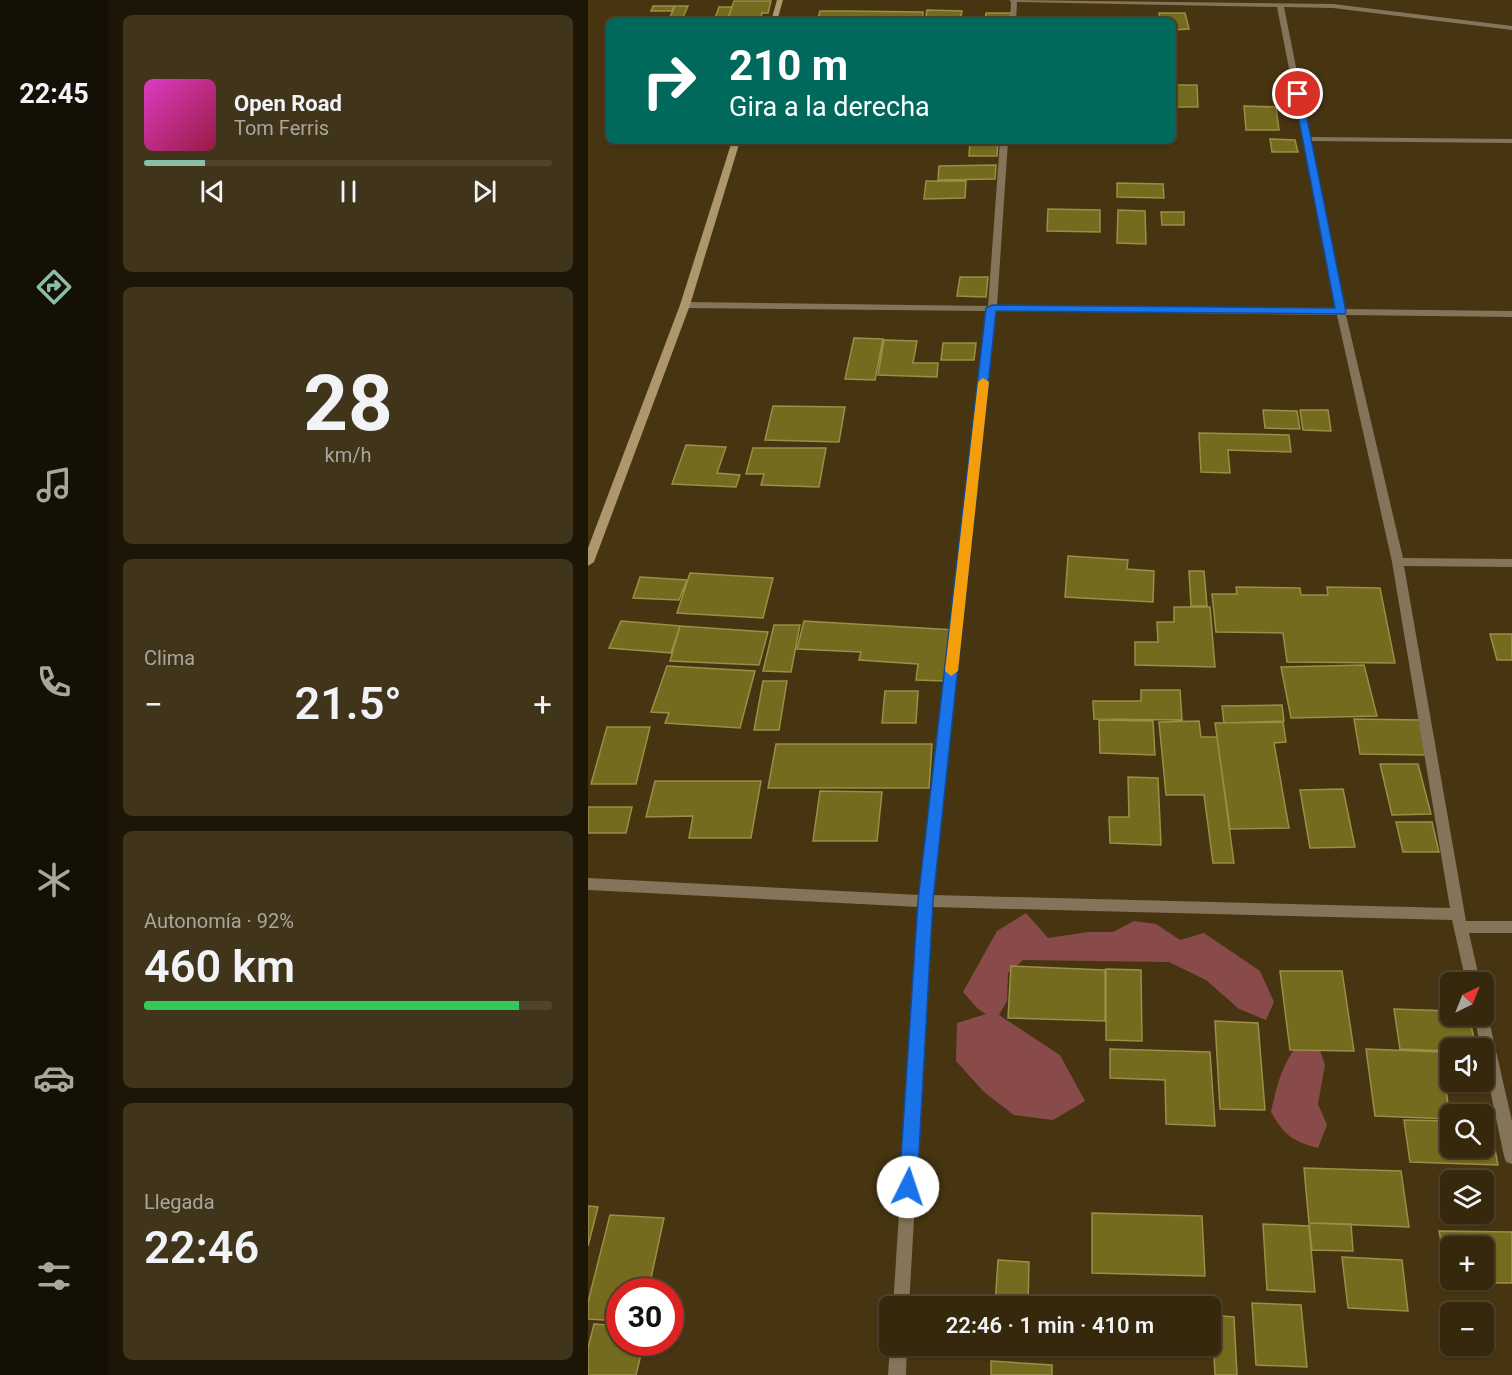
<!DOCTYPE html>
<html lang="es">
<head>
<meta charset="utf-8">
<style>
  :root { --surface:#35280d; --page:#40341b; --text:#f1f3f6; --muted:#aaa69d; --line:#4f442e; --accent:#8abfa5 }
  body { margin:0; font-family:Roboto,sans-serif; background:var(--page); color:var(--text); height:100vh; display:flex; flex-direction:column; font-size:22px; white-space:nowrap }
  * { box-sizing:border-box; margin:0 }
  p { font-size:20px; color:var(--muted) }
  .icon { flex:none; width:33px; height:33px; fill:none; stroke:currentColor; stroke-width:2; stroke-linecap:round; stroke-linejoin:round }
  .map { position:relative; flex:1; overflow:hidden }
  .sheet { display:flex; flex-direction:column; gap:15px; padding:15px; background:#1d1607; width:480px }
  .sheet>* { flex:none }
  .guide { position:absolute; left:18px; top:18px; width:570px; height:126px; border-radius:9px; box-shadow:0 2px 4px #0004,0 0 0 2px var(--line); background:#00695c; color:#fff; overflow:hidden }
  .needle { width:39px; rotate:43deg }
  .fabs { position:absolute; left:852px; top:972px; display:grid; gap:12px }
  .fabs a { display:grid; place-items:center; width:54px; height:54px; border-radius:9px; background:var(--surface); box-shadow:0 2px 4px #0004,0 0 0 2px var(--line); font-size:30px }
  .speed { position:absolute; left:18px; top:1278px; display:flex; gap:12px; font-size:30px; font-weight:700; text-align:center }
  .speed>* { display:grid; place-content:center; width:78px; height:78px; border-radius:50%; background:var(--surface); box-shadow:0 2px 4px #0004,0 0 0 2px var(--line); line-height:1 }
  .speed .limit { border:9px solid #d22; background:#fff; color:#111 }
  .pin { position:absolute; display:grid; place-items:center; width:51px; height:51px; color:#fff; margin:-26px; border:3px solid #fff; border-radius:50%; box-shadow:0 2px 6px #0007 }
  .me { position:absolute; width:66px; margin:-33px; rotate:4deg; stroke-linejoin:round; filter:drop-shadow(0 0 4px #0008) }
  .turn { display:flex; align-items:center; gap:21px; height:126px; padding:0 24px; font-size:27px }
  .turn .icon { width:78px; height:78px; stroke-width:2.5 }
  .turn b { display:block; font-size:42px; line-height:51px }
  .big { font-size:45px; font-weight:600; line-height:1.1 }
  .sheet .widget { flex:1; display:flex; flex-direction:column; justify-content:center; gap:9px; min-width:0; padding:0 21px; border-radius:9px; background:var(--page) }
  .sheet .dial { align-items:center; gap:0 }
  .dial b { font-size:78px; line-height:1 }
  .song { display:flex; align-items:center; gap:18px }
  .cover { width:72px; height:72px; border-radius:9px; background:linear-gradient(135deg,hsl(310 70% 55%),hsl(340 70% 35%)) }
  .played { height:6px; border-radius:3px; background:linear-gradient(90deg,var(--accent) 15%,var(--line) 15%) }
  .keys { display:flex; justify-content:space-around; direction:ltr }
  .heat { display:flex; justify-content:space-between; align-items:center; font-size:33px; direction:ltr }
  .charge { height:9px; border-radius:4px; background:linear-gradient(90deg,#34c759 92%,var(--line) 0) }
  .trip { position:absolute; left:291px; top:1296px; width:342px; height:60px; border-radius:9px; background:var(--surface); box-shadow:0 2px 4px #0004,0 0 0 2px var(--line); font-weight:600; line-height:60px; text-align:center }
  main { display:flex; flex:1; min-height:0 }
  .tab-bar { display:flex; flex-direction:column; width:108px; justify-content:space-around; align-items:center; background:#151005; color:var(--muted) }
  .tab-bar .icon { width:42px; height:42px }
  .tab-bar .selected { color:var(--accent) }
  .tab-bar b { font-size:27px; color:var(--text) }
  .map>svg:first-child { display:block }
</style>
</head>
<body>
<main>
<nav class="tab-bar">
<b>22:45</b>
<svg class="icon selected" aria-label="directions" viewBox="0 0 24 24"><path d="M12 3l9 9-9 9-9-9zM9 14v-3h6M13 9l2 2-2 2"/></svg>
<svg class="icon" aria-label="music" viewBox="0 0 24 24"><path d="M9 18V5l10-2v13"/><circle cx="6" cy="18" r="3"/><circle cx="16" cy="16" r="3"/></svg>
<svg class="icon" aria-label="phone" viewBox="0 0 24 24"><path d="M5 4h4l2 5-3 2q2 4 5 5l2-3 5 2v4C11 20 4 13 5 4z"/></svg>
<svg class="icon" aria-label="climate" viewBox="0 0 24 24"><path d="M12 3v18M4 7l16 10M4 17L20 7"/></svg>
<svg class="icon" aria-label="car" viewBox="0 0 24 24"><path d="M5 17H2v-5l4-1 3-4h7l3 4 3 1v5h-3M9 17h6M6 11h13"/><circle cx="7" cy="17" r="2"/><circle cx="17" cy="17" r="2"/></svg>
<svg class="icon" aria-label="filters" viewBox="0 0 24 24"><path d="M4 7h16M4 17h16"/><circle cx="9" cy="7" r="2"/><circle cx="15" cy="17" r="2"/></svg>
</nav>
<section class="sheet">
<div class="widget">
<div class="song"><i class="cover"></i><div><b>Open Road</b><p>Tom Ferris</p></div></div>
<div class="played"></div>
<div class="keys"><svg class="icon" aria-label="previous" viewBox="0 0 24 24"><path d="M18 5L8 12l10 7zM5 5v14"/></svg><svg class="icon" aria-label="pause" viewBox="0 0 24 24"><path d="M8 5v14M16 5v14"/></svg><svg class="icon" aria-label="next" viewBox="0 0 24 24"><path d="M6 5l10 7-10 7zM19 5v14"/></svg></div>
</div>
<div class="widget dial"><b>28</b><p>km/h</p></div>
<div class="widget"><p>Clima</p>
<div class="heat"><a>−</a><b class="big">21.5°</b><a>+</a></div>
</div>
<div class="widget"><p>Autonomía · 92%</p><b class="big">460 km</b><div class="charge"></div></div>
<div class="widget"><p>Llegada</p><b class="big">22:46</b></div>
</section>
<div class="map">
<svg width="924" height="1375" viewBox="0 0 924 1375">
  <rect width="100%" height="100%" fill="#473511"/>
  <path fill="#884b49" d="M438,913L460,938L500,932H525L546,921L568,924L592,940L616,933L672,971L686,1002L678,1020L651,1009L618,980L581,962L435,960L420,973L419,1001L411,1015L472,1055L497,1101L465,1120L426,1115L396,1092L368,1061L369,1023L398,1014L390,1009L375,992L409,931Z
    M711,1043L730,1045L737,1065L730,1104L739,1125L730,1148C704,1141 696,1135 683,1112C689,1085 694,1064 711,1043Z"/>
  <path fill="#746b1e" stroke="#998f46" stroke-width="1.5" fill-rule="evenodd" d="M146,1H183L180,13H174L172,21H139Z
    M65,6H86L84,11H63Z
    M87,6H100L95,17H82Z
    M131,7H144L139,21H126Z
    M339,10L374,11L372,21H337Z
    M232,11H259L335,12L334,21H229Z
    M398,13H423L422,21H397Z
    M571,13H597L601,29L585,30V21H572Z
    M98,17H124L122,21H96Z
    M585,85H609L610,107H586Z
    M656,106L688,107L691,130H658Z
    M682,139L707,140L710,152H684Z
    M410,141L409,156H381L382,142Z
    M408,165L407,179L350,180L351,166Z
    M338,181H378L377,198L336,199Z
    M529,183L575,184L576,198L529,197Z
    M460,209L512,210V232L459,231Z
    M530,210L557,211L558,244L529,243Z
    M573,212H596V225H574Z
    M372,277H400L398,297L369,296Z
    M266,338L295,339L287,380L257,379Z
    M296,340L329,341L325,363H350L349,377L290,375Z
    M355,343H388L386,360H353Z
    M185,406L257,407L251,442L177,440Z
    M675,410L709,411L712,429L677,428Z
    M712,410H740L743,431L715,430Z
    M611,433L701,435L703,452L640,450L642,473L613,472Z
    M98,445L138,447L129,473L152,475L148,487L84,484Z
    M165,448H238L231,487L173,485L176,474H158Z
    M480,556L540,560L539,569L566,571L565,602L477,597Z
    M601,571H616L619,606H603Z
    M102,573L185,578L175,618L89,613Z
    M52,577L99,580L91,600L45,598Z
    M648,587L712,588L713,595H740L739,587L792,588L807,663L699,662L695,633L628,632L624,594H649Z
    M586,607H622L627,667L547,665V642H570L569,622H586Z
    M33,621L92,626L83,653L21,648Z
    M216,621L367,630L359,681L328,680L330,664L271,660L273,652L209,649Z
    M186,625H212L203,672L175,671Z
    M92,626L180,632L171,665L82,661Z
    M902,634H924V660H909Z
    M776,665L789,716L703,718L693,667Z
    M79,666L167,671L152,728L77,723L81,713L63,712Z
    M175,681H199L191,730H166Z
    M553,690H592L594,720L506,719L505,701H553Z
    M297,691H330L328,723H294Z
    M694,705L696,721L636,723L634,706Z
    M766,719L832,720L839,755L772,754Z
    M511,720L565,721L567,755L512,753Z
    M611,721L613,737H629L646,863H625L616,795H578L571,722Z
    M695,722L698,742L686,743L701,828L642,829L627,723Z
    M19,727H62L48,784H3Z
    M188,744H344L341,788H180Z
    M792,764H830L843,814L804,815Z
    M540,777L570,778L573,845L522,843L521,817H541Z
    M67,781H173L163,838H101L105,816L58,817Z
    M755,789L767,847L722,848L712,790Z
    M232,791L294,792L289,841H225Z
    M0,807H44L38,833H0Z
    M808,822H844L851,852H815Z
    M423,966L517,970V1021L420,1018Z
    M518,969L553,970L554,1041L518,1040Z
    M692,971H754L766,1051L702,1050Z
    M806,1009L862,1011V1016H881L888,1048H862V1051L812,1049Z
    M627,1021L670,1023L677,1110L632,1109Z
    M522,1049L622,1052L627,1126L578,1124L577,1080L522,1078Z
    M778,1049L853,1052L862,1119L787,1116Z
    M816,1120L862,1121V1148H896V1123H902L910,1165L822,1162Z
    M716,1168L813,1171L821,1227L721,1223Z
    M0,1206L10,1207L0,1246Z
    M504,1213L614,1216L617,1276L504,1273Z
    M22,1215L76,1218L60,1292H32V1321L0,1319V1302Z
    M721,1223L763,1224L765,1251L724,1250Z
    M675,1224L721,1226L727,1292L679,1290Z
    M851,1231L924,1232V1283H861ZM862,1246H896V1280H862Z
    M754,1257L814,1260L820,1311L760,1308Z
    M410,1260L441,1262L440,1306H407Z
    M664,1303L713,1305L719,1367L668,1365Z
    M624,1315L646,1317L649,1375H627Z
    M6,1324L32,1326V1342H56L48,1375H0V1348Z
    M403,1361L464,1365V1375H403Z"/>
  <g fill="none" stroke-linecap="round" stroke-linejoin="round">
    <path fill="#84755a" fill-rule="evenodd" d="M421,0L745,4L924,26V30L745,8L696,7L722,137L924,139V143L723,141L757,309L924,311V317L758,315L815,558L924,559V567L816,566L878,921H924V933H881L892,982H878L864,920L344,907L321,1306H305L331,907L0,890V878L332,895L399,311L97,308L92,305L97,302L400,306L412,141H420L409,306L748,309L689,7L429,2L428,21H422L423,2ZM408,311L749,315L804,562L862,908L345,895Z
      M896,1010L900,1016L924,1121V1164L918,1162L916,1156L896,1061V1048H893L886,1016H896Z
      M302,1346H319L318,1375H300Z"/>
    <path fill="#ae976c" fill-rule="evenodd" d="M189,0H195L189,21H183Z
      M144,141H152L102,305L6,562L0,566V548L92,305Z"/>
  </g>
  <path fill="#1a73e8" stroke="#114b97" stroke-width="1.5" d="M710,92L714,94L758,312L757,314L408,311L345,901L329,1187L327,1193L320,1196L314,1193L311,1187L330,901L398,308L404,305L747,308L706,94Z"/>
  <path fill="#f59e0b" d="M395,378L401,382L370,671L363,676L357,671L390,382Z"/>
</svg>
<div class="fabs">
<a><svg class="needle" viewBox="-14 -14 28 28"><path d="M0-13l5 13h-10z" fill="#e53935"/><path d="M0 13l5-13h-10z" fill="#aaa69d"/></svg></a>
<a><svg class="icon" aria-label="sound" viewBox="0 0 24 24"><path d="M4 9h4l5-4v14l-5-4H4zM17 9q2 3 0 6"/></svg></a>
<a><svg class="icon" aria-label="search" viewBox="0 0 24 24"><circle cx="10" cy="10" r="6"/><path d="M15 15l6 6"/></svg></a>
<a><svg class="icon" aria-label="layers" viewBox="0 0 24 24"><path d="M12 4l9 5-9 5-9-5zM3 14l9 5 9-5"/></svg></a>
<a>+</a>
<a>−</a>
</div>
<div class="speed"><div class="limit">30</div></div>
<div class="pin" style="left:710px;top:94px;background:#d93025"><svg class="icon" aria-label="arrive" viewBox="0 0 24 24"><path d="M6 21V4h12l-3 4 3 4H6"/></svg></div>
<svg class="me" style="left:320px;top:1187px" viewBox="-20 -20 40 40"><circle r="19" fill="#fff"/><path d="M0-13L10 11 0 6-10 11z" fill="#1a73e8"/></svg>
<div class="trip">22:46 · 1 min · 410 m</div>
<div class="guide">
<div class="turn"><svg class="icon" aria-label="right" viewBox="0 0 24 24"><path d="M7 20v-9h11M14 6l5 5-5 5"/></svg><div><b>210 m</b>Gira a la derecha</div></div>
</div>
</div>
</main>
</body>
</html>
